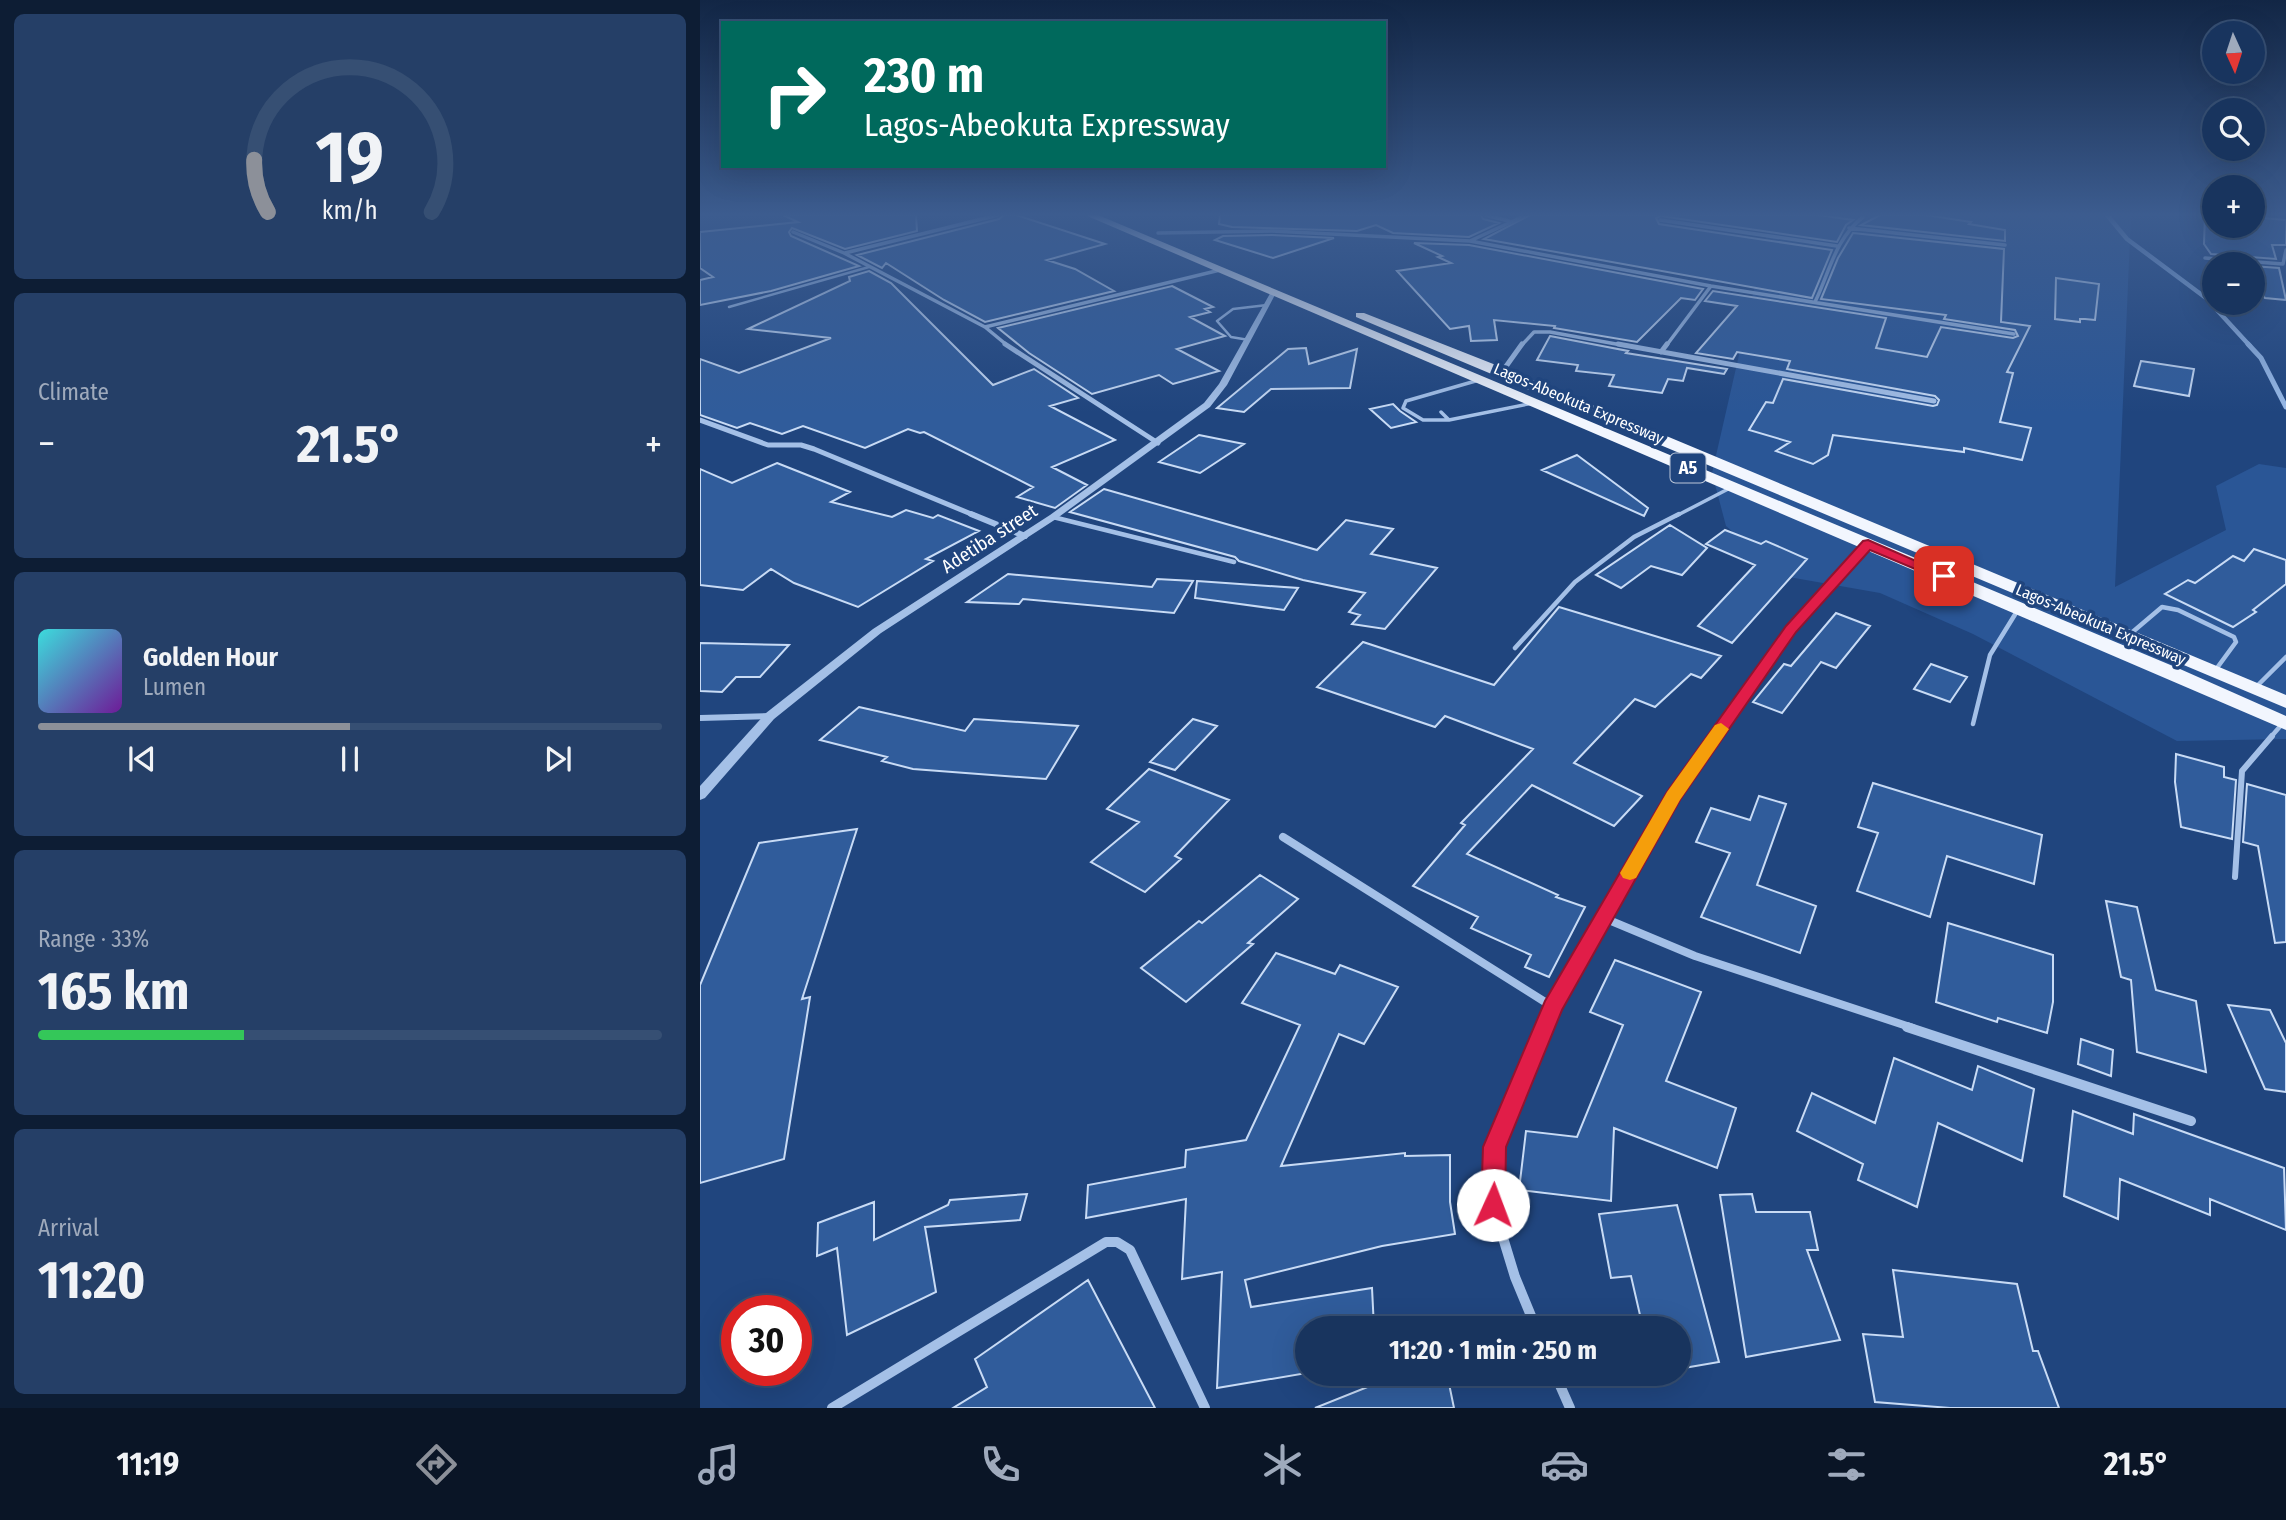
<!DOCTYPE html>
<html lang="en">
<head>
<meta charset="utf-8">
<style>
  :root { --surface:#18345e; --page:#253f67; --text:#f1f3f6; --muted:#9faabc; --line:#364f73; --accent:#8c9099 }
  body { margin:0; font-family:"Fira Sans Condensed",sans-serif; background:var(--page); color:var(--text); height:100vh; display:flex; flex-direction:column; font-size:26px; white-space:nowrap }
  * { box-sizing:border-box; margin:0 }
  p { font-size:23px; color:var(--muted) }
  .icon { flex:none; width:38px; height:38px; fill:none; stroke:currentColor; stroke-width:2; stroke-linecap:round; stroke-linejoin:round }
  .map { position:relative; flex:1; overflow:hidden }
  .details { display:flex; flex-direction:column; gap:14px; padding:14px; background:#0d1d34; width:700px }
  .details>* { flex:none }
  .banner { position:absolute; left:21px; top:21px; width:665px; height:147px; border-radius:0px; box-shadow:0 7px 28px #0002,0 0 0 2px var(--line); background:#00695c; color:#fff; overflow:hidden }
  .needle { width:46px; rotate:177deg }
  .controls { position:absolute; left:1502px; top:21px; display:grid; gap:14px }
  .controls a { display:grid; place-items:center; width:63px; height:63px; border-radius:50%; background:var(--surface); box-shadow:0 7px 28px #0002,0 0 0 2px var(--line); font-size:35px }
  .speed { position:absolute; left:21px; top:1295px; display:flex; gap:14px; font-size:35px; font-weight:700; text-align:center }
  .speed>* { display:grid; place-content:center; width:91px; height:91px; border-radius:50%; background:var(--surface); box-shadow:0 7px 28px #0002,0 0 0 2px var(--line); line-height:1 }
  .speed .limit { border:10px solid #d22; background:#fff; color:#111 }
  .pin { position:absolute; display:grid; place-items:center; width:60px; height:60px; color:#fff; margin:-30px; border-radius:14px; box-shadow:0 4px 10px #0006 }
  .me { position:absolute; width:77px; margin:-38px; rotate:2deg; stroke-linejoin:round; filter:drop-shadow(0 0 5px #0008) }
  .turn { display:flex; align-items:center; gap:24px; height:147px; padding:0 28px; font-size:32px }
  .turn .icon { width:91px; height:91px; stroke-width:2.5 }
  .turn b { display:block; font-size:49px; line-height:60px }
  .big { font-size:52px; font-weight:700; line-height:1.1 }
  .details .card { flex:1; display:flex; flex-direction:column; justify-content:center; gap:10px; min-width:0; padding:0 24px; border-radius:10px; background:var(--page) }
  .details .dial { align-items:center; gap:0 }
  .dial svg { height:182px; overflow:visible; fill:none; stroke:var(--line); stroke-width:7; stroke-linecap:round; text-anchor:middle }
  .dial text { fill:var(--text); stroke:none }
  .song { display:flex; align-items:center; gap:21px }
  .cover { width:84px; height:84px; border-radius:10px; background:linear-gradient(135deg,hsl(180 70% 55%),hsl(280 70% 35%)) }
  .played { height:7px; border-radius:4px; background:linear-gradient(90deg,var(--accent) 50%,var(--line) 50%) }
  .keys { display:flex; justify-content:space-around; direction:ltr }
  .heat { display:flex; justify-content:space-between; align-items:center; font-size:38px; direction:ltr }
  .charge { height:10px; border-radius:5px; background:linear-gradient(90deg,#34c759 33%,var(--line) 0) }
  .trip { position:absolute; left:595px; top:1316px; width:396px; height:70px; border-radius:35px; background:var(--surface); box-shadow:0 7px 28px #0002,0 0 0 2px var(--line); font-weight:700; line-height:70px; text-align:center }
  .tab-bar { display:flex; height:112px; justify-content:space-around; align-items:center; background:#0a1526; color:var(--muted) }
  .tab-bar .icon { width:49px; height:49px }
  .tab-bar .on { color:var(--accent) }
  .tab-bar b { font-size:32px; color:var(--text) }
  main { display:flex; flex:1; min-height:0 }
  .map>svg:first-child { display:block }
</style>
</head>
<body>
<main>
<section class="details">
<div class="card dial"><svg viewBox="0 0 100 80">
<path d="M14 69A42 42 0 1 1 86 69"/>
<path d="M14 69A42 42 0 0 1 8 46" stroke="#8c9099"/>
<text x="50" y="56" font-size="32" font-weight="700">19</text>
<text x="50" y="72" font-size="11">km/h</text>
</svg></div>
<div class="card"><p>Climate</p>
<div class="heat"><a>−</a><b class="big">21.5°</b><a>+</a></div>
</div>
<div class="card">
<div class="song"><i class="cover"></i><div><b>Golden Hour</b><p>Lumen</p></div></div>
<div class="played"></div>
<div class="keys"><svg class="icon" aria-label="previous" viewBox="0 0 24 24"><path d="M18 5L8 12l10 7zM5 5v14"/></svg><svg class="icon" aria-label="pause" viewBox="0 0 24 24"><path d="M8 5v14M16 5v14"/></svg><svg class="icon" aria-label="next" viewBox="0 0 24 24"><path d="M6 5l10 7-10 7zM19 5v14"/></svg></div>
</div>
<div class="card"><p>Range · 33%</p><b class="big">165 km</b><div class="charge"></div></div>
<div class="card"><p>Arrival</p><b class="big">11:20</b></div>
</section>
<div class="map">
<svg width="1586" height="1408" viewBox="0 0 1586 1408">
  <rect width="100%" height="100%" fill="#20457e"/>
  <path fill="#2a5696" d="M1071,215H1431L1415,587L1526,530L1516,486L1559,464L1586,468V739L1477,741L1273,634L1180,593L1083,576L1026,526L1012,473Z"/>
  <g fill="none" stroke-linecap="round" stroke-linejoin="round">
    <path stroke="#98bae8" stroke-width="4.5" d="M1407,215L1427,239L1506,298L1550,346"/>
    <path stroke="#98bae8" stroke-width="5" d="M1548,344L1561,358L1586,407"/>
  </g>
  <path fill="#305c9b" stroke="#c8dbf5" stroke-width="2" d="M83,215H216L217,231L145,249L92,228L89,232L91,236L159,266L71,291L0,305V280L13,277L0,268V232L98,222Z
    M304,215H316L405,244L347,260L375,269L414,291L285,322L244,300L186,263L182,268L157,255L299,219Z
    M520,215H781L783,219L799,223L769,237L693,233L676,225L657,231L532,227L519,224Z
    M830,215H1118L1153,220L1146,225L1137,242L961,216L956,218L959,224L1132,250L1112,298L784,239Z
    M1180,215H1226L1271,222L1269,224L1305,230V241L1161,225Z
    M1505,215H1514V226H1552V217L1586,220V245H1572L1576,259L1511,254L1504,244Z
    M1153,233L1304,249L1301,322L1330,326L1307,372L1313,373L1300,422L1331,428L1322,460L1264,448V452L1133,435L1128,455L1113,464L1076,451L1090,442L1049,430L1066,402L1073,403L1083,379L1233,406L1237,405L1239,400L1235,396L1087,369L1090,361L1037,352L1033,359L996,353L1037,306L1005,301L1013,291L1186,318L1176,348L1227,357L1241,327L1313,338L1318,336L1315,330L1244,319L1246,315L1121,299L1138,258Z
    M572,235L634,238L573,258L515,240L523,236Z
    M714,243L769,245L1003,289L995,300L981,298L937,342L854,328L855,326L794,320L797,340L771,341L769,326L750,329L697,271L751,263L738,257L742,256Z
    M1552,266L1579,268L1586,300L1565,298L1560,291L1552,290Z
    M169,271L191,283L293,385L334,369L378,398L350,406L415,440L352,467L387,485L355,508L317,497L333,487L224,432L220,433L208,429L165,448L103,426L82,434L50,423L37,428L0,415V359L39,373L131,338L48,329L150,281L149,277Z
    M1356,278L1399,284L1395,320L1385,319H1380V322L1355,319Z
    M472,286L513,307L505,309L510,312L490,317L525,336L477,349L519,371L473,384L459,375L392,394L329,353L298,328Z
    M850,336L928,351L926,353L1027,369L1024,374L987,368L983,381L968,379L962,393L909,386L914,375L876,371L878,365L837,360Z
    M606,348L609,364L657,349L650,388L571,389L544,412L517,408L588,349Z
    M1441,361L1494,369L1489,396L1434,386Z
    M693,404L700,411L716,422L691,428L670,409Z
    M499,435L544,444L500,473L459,462Z
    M877,455L948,508L944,516L842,470Z
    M77,463L150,492L131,502L192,517L206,510L233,518L238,515L279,531L226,559L233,561L158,607L94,583L71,569L43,590L0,585V469L32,483Z
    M404,489L617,550L646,520L693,529L671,554L737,568L685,629L652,624L660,615L649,612L665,593L603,580L539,561L535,557L370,512Z
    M970,525L1007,548L982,575L951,566L921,588L896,575Z
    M1025,530L1061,544L1066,541L1107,559L1032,643L998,626L1055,565L1006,544Z
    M1554,549L1586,560V584L1553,610L1556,612L1533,627L1465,594L1488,580L1495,583L1533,556L1544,561Z
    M308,574L452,587L457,579L493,581L474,613L323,599L319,604L267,602Z
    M497,581L598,588L584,610L495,598Z
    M859,607L1021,656L1001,678L991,674L955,707L935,699L874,763L942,796L914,826L832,785L767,854L858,895L856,897L885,907L849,977L825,967L831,955L771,928L778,917L713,886L765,825L761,823L833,749L745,716L735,727L617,687L663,642L794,685Z
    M1136,613L1170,626L1136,668L1121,662L1082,713L1053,702L1084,664L1091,666Z
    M0,643L89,645L60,677H36L22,692L0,691Z
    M1231,664L1267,677L1250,702L1214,689Z
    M159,707L265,731L274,719L378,726L346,779L213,769L182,761L187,757L120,740Z
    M493,719L517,726L475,770L450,762Z
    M1476,754L1524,767V777L1536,780L1532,839L1481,827L1475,782Z
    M449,769L529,800L475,856L481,859L445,892L391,862L439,822L407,809Z
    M1173,783L1342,835L1334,884L1247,856L1230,917L1157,891L1178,833L1158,827Z
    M1547,784L1586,795V942L1575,943L1558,846L1543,842Z
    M1059,796L1086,804L1057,885L1116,906L1100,953L1001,917L1030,853L996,842L1011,808L1050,820Z
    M157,829L102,999L110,997L84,1159L0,1183V985L59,843Z
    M560,875L598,899L548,943L553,944L486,1002L441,968L499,921L502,923Z
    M1406,901L1437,907L1456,990L1496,1001L1506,1072L1437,1052L1431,980L1421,977Z
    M1248,923L1353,955V1002L1347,1033L1298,1018L1297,1022L1236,1002Z
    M576,953L635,974L640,965L698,987L664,1044L639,1034L581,1166L705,1153V1156L750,1155V1202L755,1234L682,1246L545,1280L551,1307L672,1288L674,1328H607V1373L517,1388L522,1272L482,1279L486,1199L386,1218L388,1185L485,1167L486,1150L546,1140L600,1025L542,1003Z
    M915,960L1001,992L966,1081L1036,1108L1017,1168L914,1128L911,1201L819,1190L826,1131L877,1137L923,1025L890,1012Z
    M1528,1005L1570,1010L1586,1043V1092L1565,1089Z
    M1381,1039L1413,1050L1411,1076L1378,1064Z
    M1194,1058L1272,1090L1278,1066L1334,1089L1322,1161L1238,1123L1217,1207L1158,1180L1163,1164L1097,1131L1112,1093L1175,1123Z
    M1373,1111L1433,1134L1434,1114L1584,1168L1586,1230L1510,1199V1215L1420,1179L1418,1219L1364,1196Z
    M327,1194L320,1220L225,1227L236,1292L147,1335L137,1248L117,1256L118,1223L174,1202V1240L248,1205L250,1200Z
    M1052,1194L1056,1212H1110L1118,1250H1107L1140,1340L1046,1357L1020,1195Z
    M977,1205L1019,1362L978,1369V1328H943L931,1276L911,1278L899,1214Z
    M1193,1270L1317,1284L1333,1351H1338L1359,1408H1250L1175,1402L1163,1334L1203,1337Z
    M388,1280L455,1408H253L287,1387L275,1359Z
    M700,1374H747L754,1408H615Z"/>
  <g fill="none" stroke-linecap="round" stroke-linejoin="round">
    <path stroke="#a4c0e7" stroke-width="2.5" d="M29,307L169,267
      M549,340L531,337L517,321L533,309L567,305"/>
    <path stroke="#a4c0e7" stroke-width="3.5" d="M779,380L706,401L703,408L723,420H749L833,403
      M741,412L749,420
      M976,516L1032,487"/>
    <path stroke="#a4c0e7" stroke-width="4.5" d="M353,517L534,562
      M1429,635L1462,607L1478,610L1534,637L1536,642L1514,672
      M815,648L875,582L934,537L979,514
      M1554,689L1586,657
      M1273,724L1290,655L1319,608
      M1570,738L1583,723"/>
    <path stroke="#a4c0e7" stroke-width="6" d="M1535,877L1542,771L1572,736"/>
    <path stroke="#a4c0e7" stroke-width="3.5" d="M785,215L809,221
      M960,220L1137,246
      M1149,228L1305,245
      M93,232L144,253L285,327L308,346
      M458,233L572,231L770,241L1011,286L1314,334
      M770,241L826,215
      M145,253L298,215
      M1505,258L1583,264L1586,250
      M1115,302C1130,271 1135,239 1163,217
      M285,327L520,270
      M821,346L834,332H850L927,346
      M966,346L1011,286"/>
    <path stroke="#a4c0e7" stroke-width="5" d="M305,344L458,443
      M918,344L1234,401
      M961,352L967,344
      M802,372L822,344
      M0,420L68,445H101L114,449L276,516"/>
    <path stroke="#a4c0e7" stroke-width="6" d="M271,514L325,536
      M0,718L70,716
      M1015,738L1091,629L1168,544"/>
    <path stroke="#a4c0e7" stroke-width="8" d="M583,837L853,1007
      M904,918L995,956L1213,1028
      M844,1028L853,1007L973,797L1016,736"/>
    <path stroke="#a4c0e7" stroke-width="10" d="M1207,1027L1491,1121
      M836,1328L815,1277L793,1205L794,1147L845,1027
      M855,1374L870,1408
      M132,1408L406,1242H417L430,1250L505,1408"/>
    <path fill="#a4c0e7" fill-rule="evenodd" d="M572,290L577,291L527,385L510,407L356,519L181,633L74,719L5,798L0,800V786L66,713L173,629L350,515L504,403L519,384Z"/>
    <path fill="#f2f6fe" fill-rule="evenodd" d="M385,215H398L1480,669L1586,716V730Z
      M656,313H664L806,369L1586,695V708L656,317Z"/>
  </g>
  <linearGradient id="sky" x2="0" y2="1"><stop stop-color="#122645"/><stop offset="0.52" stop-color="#3c5c8f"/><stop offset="1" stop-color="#3c5c8f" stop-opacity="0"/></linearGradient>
  <rect width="1586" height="413" fill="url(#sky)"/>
  <path fill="#e11d48" stroke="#92132f" stroke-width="2" d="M1168,540L1250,576L1244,580L1239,579L1170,550L1096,632L980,800L862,1010L806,1147L805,1205L802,1214L793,1218L784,1214L781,1205L783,1147L845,1001L967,792L1086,626L1163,541Z"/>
  <path fill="#f59e0b" d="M1021,723L1029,729L980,800L936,878L930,880L923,878L920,873L967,792L1015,725Z"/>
  <g text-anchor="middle" stroke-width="7" stroke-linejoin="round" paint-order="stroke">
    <g font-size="16" fill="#fff" stroke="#20457e">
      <text transform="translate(879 403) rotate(23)" y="6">Lagos-Abeokuta Expressway</text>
      <text transform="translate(1401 624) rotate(23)" y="6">Lagos-Abeokuta Expressway</text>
    </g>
    <rect fill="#20457e" stroke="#bcc7d8" stroke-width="2" x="970.5" y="453.5" width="35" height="29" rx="5"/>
    <g font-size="18" font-weight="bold" fill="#fff">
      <text x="988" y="474">A5</text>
    </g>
    <g font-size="19" fill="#fff" stroke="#20457e">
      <text transform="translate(289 538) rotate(-33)" y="7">Adetiba street</text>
    </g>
  </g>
</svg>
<div class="controls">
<a><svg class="needle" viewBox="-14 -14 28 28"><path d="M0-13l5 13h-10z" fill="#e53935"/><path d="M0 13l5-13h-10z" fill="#9faabc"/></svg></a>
<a><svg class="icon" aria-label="search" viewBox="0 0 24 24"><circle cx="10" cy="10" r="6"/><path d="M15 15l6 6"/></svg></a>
<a>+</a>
<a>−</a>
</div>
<div class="speed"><div class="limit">30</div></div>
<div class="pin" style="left:1244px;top:576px;background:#d93025"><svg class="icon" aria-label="arrive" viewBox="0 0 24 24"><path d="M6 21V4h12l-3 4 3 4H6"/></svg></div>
<svg class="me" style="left:793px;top:1205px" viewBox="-20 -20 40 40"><circle r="19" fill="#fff"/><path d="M0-13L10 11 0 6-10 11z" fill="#e11d48"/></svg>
<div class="trip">11:20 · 1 min · 250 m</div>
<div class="banner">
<div class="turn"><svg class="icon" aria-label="right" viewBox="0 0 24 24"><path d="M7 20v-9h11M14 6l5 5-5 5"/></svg><div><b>230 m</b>Lagos-Abeokuta Expressway</div></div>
</div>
</div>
</main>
<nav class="tab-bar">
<b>11:19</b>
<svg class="icon on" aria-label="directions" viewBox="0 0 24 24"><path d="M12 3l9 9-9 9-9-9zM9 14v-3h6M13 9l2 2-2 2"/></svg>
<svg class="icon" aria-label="music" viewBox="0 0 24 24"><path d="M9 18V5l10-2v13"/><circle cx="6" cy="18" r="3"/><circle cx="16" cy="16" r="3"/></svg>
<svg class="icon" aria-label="phone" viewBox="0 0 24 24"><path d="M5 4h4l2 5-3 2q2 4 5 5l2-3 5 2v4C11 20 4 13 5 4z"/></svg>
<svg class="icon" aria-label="climate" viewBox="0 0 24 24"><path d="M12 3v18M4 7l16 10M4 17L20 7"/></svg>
<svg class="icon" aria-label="car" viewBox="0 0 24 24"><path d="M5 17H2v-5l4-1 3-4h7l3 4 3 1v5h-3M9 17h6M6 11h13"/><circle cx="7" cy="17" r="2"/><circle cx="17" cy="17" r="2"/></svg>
<svg class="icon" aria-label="filters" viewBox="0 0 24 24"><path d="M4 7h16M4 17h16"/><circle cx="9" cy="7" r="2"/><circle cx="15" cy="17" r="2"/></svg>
<b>21.5°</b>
</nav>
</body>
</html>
